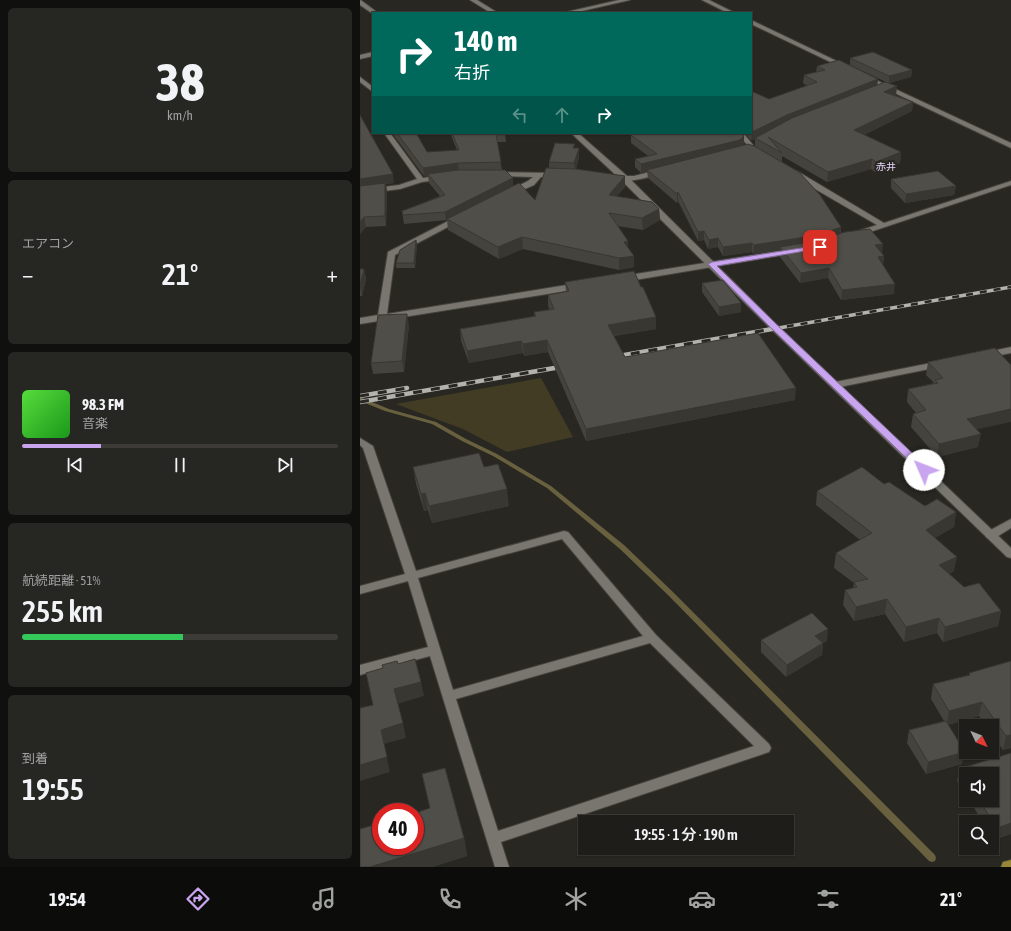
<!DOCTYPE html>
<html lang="ja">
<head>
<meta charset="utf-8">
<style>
  :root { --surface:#1e1d19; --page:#262622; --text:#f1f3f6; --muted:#a1a2a2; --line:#3c3b38; --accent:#c8a5ee }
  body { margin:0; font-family:"Asap Condensed","Noto Sans JP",sans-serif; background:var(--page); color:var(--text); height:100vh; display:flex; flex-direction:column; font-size:15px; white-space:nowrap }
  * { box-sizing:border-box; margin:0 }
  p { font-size:13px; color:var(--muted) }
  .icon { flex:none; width:22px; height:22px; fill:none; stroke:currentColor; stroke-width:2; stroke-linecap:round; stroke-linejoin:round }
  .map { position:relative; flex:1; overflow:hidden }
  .drawer { display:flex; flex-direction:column; gap:8px; padding:8px; background:#10100e; width:360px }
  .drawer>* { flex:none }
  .hud { position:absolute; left:12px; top:12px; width:380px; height:122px; border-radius:0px; box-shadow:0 1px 3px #0004,0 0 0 1px var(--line); background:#00695c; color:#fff; overflow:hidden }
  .needle { width:26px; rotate:133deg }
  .buttons { position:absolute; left:599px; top:719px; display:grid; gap:8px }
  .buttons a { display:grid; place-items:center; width:40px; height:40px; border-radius:0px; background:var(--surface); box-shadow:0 1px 3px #0004,0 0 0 1px var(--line); font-size:20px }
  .speed { position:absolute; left:12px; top:803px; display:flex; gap:8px; font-size:20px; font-weight:700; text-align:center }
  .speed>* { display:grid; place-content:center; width:52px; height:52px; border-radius:50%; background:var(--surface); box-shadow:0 1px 3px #0004,0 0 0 1px var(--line); line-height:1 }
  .speed .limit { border:6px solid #d22; background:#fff; color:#111 }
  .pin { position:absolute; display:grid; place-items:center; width:34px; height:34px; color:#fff; margin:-17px; border-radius:8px; box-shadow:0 2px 6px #0006 }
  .me { position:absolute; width:44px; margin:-22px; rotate:314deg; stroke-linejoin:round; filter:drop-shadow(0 0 3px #0008) }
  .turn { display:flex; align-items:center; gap:14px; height:84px; padding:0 16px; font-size:18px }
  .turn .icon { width:52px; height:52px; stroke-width:2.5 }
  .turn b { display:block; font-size:28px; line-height:34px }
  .lanes { display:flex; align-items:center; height:38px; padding:0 16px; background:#0003; justify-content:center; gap:20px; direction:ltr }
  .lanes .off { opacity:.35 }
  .big { font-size:30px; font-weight:600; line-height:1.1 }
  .drawer .tile { flex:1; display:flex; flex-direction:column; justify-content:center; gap:6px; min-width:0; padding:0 14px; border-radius:6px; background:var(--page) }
  .drawer .dial { align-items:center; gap:0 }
  .dial b { font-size:52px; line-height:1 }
  .song { display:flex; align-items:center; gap:12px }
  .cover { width:48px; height:48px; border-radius:6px; background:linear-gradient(135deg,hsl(110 70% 55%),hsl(120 70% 35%)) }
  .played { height:4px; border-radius:2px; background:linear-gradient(90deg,var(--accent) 25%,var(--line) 25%) }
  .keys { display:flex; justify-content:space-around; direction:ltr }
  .heat { display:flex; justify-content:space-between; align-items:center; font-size:22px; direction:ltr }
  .charge { height:6px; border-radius:3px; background:linear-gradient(90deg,#34c759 51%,var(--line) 0) }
  .trip { position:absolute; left:218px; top:815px; width:216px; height:40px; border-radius:0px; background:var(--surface); box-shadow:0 1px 3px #0004,0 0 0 1px var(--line); font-weight:600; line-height:40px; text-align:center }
  .menu { display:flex; height:64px; justify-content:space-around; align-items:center; background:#0c0c0a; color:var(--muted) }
  .menu .icon { width:28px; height:28px }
  .menu .active { color:var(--accent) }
  .menu b { font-size:18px; color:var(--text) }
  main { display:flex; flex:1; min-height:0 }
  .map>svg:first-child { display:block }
</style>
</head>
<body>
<main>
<section class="drawer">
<div class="tile dial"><b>38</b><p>km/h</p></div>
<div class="tile"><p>エアコン</p>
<div class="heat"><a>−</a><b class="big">21°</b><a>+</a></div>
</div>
<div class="tile">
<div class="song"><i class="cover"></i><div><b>98.3 FM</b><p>音楽</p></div></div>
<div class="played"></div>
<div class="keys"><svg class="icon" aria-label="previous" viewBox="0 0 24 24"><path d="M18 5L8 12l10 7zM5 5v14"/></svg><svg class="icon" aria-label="pause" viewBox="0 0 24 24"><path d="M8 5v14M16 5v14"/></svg><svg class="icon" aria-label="next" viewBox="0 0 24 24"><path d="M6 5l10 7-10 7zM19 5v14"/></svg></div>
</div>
<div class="tile"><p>航続距離 · 51%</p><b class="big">255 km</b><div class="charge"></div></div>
<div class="tile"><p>到着</p><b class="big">19:55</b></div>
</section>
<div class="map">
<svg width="651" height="867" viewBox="0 0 651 867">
  <rect width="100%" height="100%" fill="#282721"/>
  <path fill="#433c24" d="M181,378L213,437L147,452L103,429L36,404Z"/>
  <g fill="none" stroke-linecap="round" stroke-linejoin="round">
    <path fill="#68603e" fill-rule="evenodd" d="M0,397L29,409L76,422L106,439L137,454L191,486L264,545L313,592L575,855L576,858L575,861L572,862L569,861L309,596L260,549L187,488L133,456L102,441L72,424L25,411L0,401Z"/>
    <g stroke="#44433d" stroke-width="2">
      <path id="street" d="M110,0H117L138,13H131Z
        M259,0H270L213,13H202Z
        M342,0H349L375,13H368Z
        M391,20L487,66L488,67L483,68L391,24Z
        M13,52V56L0,59V55Z
        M505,75L651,143V148L503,78V76Z
        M0,77L13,87V92L0,82Z
        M24,133H30L63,178L82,175L86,177L85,179L62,182L40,189L0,194V190L39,185L57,179Z
        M374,133L384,134L393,145L388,146L380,136Z
        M301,169L305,171L304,173C292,176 263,186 252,178L256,176H274Z
        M431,171H437L524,223L651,181V185L498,236L494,234L495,232L517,225L431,175Z
        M133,172L196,173L200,175L196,177H181L174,185L151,195L147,193L148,191L168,181L173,177L136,176H133Z
        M96,217H102L103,219L35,255L27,314L219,283L223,286L219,289L0,324V318L18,315L28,252Z
        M432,249H435V253L263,282L259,279L263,276Z
        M651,347V353L626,358L621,355L623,353Z
        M581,361L584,362L586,364L584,366L475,388L470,385L475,382Z
        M0,438L13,446L56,571L204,531L208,532L296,635L409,744L411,748L409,752L141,842L149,867H135L70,656L0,675V665L68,647L48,581L0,594V586L45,574L3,448L0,445ZM202,539L283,636L93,690L58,578ZM290,643L394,746L138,831L96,699Z
        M651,519V528L635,538H627L625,535L627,532Z"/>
    </g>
    <g stroke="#44433d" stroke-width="2">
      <path id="secondary" d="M0,0L2,1L18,13L13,14L0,5Z
        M211,133H218L267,176L414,322L651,548V558L647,557L408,326L261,180Z"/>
    </g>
    <g stroke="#44433d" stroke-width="2">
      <path id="primary" d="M651,860V867H641L643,862Z"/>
    </g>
    <use href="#street" fill="#78766f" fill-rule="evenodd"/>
    <use href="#secondary" fill="#78766f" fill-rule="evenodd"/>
    <use href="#primary" fill="#978737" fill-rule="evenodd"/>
    <g stroke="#b3b2ad" stroke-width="3.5">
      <path id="rail-far1" d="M413,329L651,287"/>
    </g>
    <g stroke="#b3b2ad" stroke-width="4.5">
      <path id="rail" d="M253,357L418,328
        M0,396L47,388
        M0,402L206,366"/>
    </g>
    <use href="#rail-far1" stroke="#282721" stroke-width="2.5" stroke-dasharray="7" stroke-linecap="butt"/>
    <use href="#rail" stroke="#282721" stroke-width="3" stroke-dasharray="9" stroke-linecap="butt"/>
  </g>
  <path fill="#45433e" d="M490,58L552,70L551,77L529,83L536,96L553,102L552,111L504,135L541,152L540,163L515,172L511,169L467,182L422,156V162L481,227V234L522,253L524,256L523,265L534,294L481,300L468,278L440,283L420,257V250L393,254L392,252L363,256L358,247L348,249L344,240L338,241L318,201L317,203L288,178L287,171L281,173L275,167V159L288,156L271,143V135L275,134L274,133H382L384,145H383L395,147V139L391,140L385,133H391V91L409,99L447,86L443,83L444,75L456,72L457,66L518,79L517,85L526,82L490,65Z
    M0,115L34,183L26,184L27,192L26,226L6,227L0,234Z
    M32,133H56L67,152L97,150L90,133H145L146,142H137L142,170L153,186L175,200L189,168V162L215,148H219V158L216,169L265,176V187L257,196L299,209L300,220L283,230L257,226L268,247L274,267L259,270L163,249L139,259L88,230L87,220L44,224L42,211L80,196L69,183L68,176H64Z
    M531,179L596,186L594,195L545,203L531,188Z
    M56,240L57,245L55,268H36V263Z
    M0,269H4L6,279L2,296H0Z
    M205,282L296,329L254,336L265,357L435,400L226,441L188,352L164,356L163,353L109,363L101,341L100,329L174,317V312L190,310L188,306V295L206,292Z
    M342,283L381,303V312L359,316L342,292Z
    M49,325L44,372L13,374L11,363Z
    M635,348L617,429L618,447L577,457L551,427L553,414L556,413L547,402L548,389L574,383L566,375L568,362Z
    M53,467H124L149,506L72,523L68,510L64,511L56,484Z
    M524,484L565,506L596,512L594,527L575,538L594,571L589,574L604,587L641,611L638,626L583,642L577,633L544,642L525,614L494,621L483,605L485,590L493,588L494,583L474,568L476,553L500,540L456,505L457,491Z
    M401,640L467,641L463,643L462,655L426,677L401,652Z
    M651,661V748L643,750L632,735V726H626L619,716L588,725L602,764L566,774L547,743L549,730L584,721L571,699L573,684L609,675V673Z
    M651,753V834L634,840L632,836V822H623L609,800H632L606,774V796L597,781L599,769Z
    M62,774L104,838L107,856L72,867H0L70,809Z"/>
  <path fill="#383732" d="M552,70L551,77L529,83V76Z
    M518,79L517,87L395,138V139L391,140L392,132L427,115Z
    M537,86L536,96L523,102L524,92Z
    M553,102L552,111L493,140L494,130Z
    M384,136V145L379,149L287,170V171L281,173V164Z
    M219,148V158L215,172L214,163Z
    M541,152L540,163L515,172L516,162Z
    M512,159L511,169L467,182L468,172Z
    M98,163L99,172L68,174V176H64L63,168Z
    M33,174L34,183L26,184L27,192L26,226L25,216L0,188V179Z
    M265,176V187L249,206V195Z
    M153,178V187L87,219V220L86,221L85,212Z
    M596,186L594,195L545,203L546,194Z
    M318,192V201L317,203V194Z
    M299,209L300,220L283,230L282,218Z
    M4,217L6,227L0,234V222Z
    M481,227L480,236L459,244L420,247V250L393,254L394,245Z
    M344,231V240L338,241V232Z
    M162,237L163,249L139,259L138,247Z
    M358,238V247L348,249L349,240Z
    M56,240L57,245L55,268L54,263Z
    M268,241V253L264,242Z
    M392,243V252L363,256V247Z
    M523,244L522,254L515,245Z
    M274,256V267L259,270V258Z
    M524,256L523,266L518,257Z
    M469,268L468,278L440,283L441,273Z
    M4,269L6,279L2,296L0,286Z
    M535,284L534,294L481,300L482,290Z
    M381,303V312L359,316V307Z
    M47,314L49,325L44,372L42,361Z
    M296,317V329L249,336L248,325Z
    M187,340L188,352L164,356L163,344Z
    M161,341L163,353L109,363L107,351Z
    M436,388L435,400L226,441V429Z
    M651,409V422L605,432L607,419Z
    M621,434L618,447L577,457L579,444Z
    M147,489L149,506L72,523L69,506Z
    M65,493L68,510L64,511L61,494Z
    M596,512L594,527L564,544L566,530Z
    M597,557L594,571L577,579L579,565Z
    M527,599L525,614L494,621L496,607Z
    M641,611L638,626L583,642L585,627Z
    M579,618L577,633L544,642L546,627Z
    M468,629L467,641L463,643L462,655L426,677L427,665L455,636Z
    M61,682L64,696L37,704L34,689Z
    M622,702L619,716L587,725L589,711Z
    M43,723L46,738L24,744L30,772L0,781V765L21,730Z
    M651,735V748L643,750L646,736Z
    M605,752L602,764L566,774L568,762Z
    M651,823V834L634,840L637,828Z
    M104,838L107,856L72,867H10Z"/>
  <path fill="#504e48" stroke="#383732" d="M513,52L552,70L529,76L490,58Z
    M479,60L518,79L427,115L392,132L391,131V91L409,99L457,82L444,75L465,70L457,66Z
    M525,82L537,86L524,92L553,102L494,130L541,152L516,162L512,159L468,172L408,137L422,153L395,138L432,118Z
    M0,115L33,174L0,179Z
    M37,133H56L67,152L99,150L92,133H145V134H136L141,162L98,163L63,168Z
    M277,133H382L384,136L380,140L281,164L275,159L297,154L271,135Z
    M195,143L215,144L213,148H219L214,163L189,162Z
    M388,144L394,146L439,172L460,195L481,227L459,235L394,245L392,243L363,247L358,238L349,240L344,231L338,232L318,192L317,194L287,170Z
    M186,168L216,169L265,176L249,195L292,202L299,209L282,218L249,213L268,241L264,242L274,256L259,258L162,237L138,247L87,219L159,183L175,200Z
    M98,170H145L153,178L85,212L43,215L42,211L85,195L68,174Z
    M578,171L596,186L546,194L531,179Z
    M25,183V216L4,217L0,222V186Z
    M510,229L523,244L515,245L524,256L518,257L535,284L482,290L469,268L441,273L420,247L461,240L485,232Z
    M56,240L54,263H36L40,250Z
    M0,269H4L0,286Z
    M274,271L281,287H283L296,317L248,325L265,357L398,333L436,388L226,429L187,340L163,344L161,341L107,351L100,329L176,316L174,312L194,309L188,295L209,291L205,282Z
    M363,280L381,303L359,307L342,283Z
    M47,314L42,361L11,363L18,315Z
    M635,348L651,365V409L607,419L621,434L579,444L553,414L566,410L548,389L578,383L575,380L583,378L568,362Z
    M119,453L124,467L138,464L147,489L69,506L65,493L61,494L53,467Z
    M502,467L524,484L529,482L565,506L577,499L596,512L566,530L597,557L579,565L604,587L619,583L641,611L585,627L579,618L546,627L527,599L496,607L485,590L497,587L494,582L508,579L476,553L512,533L457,491Z
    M452,613L468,629L455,636L463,643L427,665L401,640Z
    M55,659L61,682L34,689L43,723L21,730L27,757L0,765V708L13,705L6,673L23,668L22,665L37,661L38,664Z
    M651,661V735L646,736L622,702L589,711L573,684L610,675L609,673Z
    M586,721L605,752L568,762L549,730Z
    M651,753V823L637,828L619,800H632V774H606V780L599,769Z
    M85,768L104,838L10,867H0V829L21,823V846H55V813L70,808L62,774Z"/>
  <path fill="#c8a5ee" stroke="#826b9b" d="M460,245H463V248L357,266L414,322L568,468L569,470L568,472H561L408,325L348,264L352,262Z"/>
  <g text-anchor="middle" stroke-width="4" stroke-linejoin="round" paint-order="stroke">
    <g font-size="10" fill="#e7d4fe" stroke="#282721">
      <text x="526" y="170">赤井</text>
    </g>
  </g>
</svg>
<div class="buttons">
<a><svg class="needle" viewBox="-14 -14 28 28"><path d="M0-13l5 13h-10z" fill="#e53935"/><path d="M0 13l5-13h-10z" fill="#a1a2a2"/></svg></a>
<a><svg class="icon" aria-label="sound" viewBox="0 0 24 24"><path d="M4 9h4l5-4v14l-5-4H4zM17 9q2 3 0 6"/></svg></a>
<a><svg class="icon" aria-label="search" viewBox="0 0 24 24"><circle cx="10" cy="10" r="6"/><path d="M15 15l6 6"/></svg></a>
</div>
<div class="speed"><div class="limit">40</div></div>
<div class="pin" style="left:460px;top:247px;background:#d93025"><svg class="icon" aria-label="arrive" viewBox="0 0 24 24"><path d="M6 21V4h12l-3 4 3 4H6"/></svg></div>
<svg class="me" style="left:564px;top:470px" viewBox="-20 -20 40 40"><circle r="19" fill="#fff"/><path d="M0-13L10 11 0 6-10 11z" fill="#c8a5ee"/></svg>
<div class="trip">19:55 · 1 分 · 190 m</div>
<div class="hud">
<div class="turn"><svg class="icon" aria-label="right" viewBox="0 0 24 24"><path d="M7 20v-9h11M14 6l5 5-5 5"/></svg><div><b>140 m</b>右折</div></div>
<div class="lanes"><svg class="icon off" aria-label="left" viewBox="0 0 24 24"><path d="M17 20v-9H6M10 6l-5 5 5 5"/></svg><svg class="icon off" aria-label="ahead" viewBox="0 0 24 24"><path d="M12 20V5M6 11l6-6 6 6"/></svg><svg class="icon" aria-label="right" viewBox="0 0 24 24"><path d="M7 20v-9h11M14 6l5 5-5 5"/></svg></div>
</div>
</div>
</main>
<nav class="menu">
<b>19:54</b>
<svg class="icon active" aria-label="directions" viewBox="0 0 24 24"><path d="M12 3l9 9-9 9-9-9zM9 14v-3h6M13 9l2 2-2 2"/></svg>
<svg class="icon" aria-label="music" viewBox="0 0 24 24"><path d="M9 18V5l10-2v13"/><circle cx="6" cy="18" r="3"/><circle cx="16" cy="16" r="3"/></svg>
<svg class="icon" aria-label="phone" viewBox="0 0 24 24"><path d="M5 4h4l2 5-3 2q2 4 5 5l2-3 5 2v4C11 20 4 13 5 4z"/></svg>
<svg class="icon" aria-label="climate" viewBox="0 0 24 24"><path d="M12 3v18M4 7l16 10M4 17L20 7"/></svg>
<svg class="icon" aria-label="car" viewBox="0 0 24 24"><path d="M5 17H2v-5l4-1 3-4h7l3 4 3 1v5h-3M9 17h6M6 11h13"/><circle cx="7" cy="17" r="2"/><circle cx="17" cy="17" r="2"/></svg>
<svg class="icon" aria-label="filters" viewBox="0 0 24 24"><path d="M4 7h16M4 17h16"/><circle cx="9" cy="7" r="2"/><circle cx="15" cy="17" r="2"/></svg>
<b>21°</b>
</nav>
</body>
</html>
